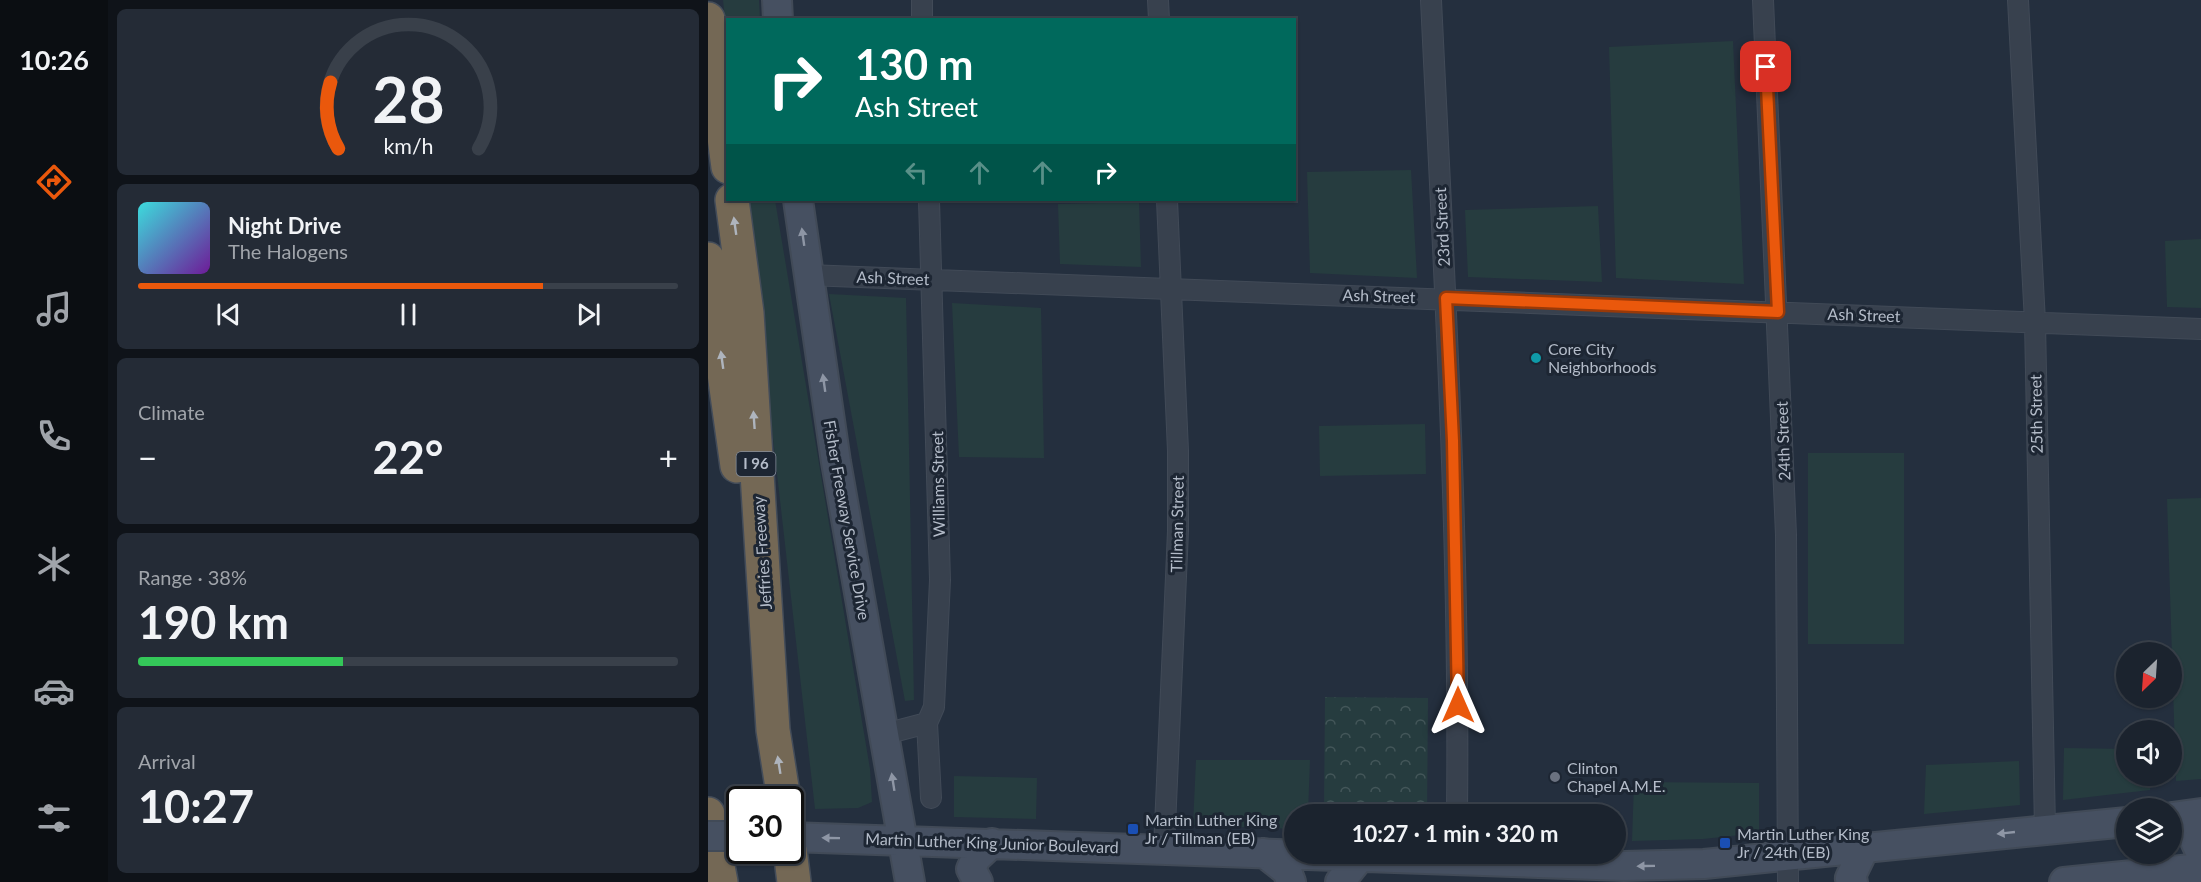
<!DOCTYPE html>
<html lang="en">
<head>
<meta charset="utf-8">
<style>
  :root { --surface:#1b232e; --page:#242b36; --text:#f1f3f6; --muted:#a0a4aa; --line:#39404a; --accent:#ea580c }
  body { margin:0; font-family:Lato,sans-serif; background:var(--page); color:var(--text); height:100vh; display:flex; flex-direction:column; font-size:22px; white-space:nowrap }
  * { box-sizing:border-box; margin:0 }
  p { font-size:20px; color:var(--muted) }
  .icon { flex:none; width:33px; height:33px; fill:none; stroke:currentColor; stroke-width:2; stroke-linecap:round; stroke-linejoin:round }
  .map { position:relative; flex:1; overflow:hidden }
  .panel { display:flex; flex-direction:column; gap:9px; padding:9px; background:#0f1319; width:600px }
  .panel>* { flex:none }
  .banner { position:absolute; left:18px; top:18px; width:570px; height:183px; border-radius:0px; box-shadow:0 2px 4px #0004,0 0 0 2px var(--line); background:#00695c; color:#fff; overflow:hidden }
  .needle { width:39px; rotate:205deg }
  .controls { position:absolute; left:1408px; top:642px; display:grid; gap:12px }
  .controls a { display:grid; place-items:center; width:66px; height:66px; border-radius:50%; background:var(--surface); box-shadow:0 2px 4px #0004,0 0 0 2px var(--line); font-size:30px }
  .speed { position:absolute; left:18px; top:786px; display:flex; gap:12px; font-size:30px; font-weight:700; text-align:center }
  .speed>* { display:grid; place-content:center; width:78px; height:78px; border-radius:50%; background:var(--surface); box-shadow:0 2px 4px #0004,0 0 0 2px var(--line); line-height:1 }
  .speed .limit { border:3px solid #111; border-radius:9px; background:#fff; color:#111 }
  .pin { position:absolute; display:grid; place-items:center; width:51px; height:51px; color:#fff; margin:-26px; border-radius:12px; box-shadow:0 3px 9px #0006 }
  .me { position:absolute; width:66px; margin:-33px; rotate:0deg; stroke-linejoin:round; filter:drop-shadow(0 0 4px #0008) }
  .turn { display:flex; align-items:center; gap:21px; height:126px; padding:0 30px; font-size:27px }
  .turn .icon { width:78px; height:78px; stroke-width:2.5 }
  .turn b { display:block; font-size:42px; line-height:51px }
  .lanes { display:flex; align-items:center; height:57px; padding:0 30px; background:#0003; justify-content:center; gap:30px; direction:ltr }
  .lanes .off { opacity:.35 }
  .big { font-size:45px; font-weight:700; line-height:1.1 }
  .panel .tile { flex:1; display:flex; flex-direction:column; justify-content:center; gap:9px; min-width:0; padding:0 21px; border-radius:9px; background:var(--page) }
  .panel .dial { align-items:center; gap:0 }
  .dial svg { height:156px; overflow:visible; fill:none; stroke:var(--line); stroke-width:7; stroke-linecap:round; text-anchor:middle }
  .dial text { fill:var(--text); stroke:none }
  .song { display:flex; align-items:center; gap:18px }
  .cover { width:72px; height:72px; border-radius:9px; background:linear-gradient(135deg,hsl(180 70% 55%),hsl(280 70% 35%)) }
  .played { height:6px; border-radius:3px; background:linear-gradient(90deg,var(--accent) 75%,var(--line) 75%) }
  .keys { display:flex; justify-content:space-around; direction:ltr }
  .heat { display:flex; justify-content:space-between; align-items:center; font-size:33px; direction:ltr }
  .charge { height:9px; border-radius:4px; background:linear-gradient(90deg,#34c759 38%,var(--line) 0) }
  .trip { position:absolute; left:576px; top:804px; width:342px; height:60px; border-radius:30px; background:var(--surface); box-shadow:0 2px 4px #0004,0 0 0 2px var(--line); font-weight:700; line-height:60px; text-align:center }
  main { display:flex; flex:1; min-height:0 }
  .tabs { display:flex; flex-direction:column; width:108px; justify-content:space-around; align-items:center; background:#0b0e12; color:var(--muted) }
  .tabs .icon { width:42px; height:42px }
  .tabs .current { color:var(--accent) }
  .tabs b { font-size:27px; color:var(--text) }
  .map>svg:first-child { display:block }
</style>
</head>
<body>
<main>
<nav class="tabs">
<b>10:26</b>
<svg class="icon current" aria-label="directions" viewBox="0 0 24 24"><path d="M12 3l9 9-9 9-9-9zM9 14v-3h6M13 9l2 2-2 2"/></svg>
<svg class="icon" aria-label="music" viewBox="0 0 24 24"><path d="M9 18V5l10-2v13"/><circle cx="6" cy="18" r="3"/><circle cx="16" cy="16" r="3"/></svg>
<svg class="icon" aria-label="phone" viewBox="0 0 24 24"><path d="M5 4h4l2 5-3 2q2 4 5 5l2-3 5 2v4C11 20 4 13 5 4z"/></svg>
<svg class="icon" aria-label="climate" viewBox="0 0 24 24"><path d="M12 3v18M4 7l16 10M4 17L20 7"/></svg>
<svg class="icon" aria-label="car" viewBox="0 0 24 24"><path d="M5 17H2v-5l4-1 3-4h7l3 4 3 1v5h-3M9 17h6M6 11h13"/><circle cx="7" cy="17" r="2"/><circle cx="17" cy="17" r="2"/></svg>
<svg class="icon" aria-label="filters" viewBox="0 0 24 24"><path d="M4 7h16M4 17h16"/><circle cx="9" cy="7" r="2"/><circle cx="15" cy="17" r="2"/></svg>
</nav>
<section class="panel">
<div class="tile dial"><svg viewBox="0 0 100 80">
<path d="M14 69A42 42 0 1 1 86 69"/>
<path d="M14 69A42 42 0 0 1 10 35" stroke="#ea580c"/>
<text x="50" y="56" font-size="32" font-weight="700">28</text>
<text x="50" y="72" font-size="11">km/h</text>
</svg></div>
<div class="tile">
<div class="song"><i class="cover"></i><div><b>Night Drive</b><p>The Halogens</p></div></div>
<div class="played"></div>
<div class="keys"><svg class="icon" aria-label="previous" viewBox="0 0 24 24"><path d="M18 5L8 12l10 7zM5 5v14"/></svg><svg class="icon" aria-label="pause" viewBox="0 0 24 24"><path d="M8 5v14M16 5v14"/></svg><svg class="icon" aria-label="next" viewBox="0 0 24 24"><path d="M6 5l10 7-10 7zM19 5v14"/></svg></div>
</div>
<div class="tile"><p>Climate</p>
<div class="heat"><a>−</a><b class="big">22°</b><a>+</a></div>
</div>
<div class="tile"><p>Range · 38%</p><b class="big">190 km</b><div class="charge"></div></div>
<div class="tile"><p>Arrival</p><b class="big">10:27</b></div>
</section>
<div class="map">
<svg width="1493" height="882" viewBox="0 0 1493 882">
  <defs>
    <pattern id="park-crowns" width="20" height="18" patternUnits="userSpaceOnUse" patternTransform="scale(1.5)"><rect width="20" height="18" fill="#263c3f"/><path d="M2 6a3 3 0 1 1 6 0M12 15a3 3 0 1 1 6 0" fill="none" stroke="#435659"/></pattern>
  </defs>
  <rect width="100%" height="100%" fill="#242f3e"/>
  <path fill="#263c3f" d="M15,0H51L52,19L20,20L19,38Z
    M1025,41L1036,284L908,278L901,47Z
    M703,170L709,278L602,273L599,172Z
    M38,200H67L162,769L164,802L150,808L107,809Z
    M431,202L433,267L352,264L350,204Z
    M890,206L894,282L760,277L757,210Z
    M1493,239V308L1459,307L1457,241Z
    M121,294L198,298L206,700L197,701Z
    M244,303L333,308L336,458L251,457Z
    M717,424L718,474L612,476L611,426Z
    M1100,453H1196V644H1100Z
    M1493,498V779L1468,781L1459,499Z
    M1356,748L1419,749V776H1442V790L1355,800Z
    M488,760H602L600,814H586V829L485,825Z
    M1311,761L1312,805L1216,814L1218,765Z
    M246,776L329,778L328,819L246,817Z
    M926,782L1051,783V833L995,839L924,841Z"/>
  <path fill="url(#park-crowns)" d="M617,697L720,698L719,814H616Z"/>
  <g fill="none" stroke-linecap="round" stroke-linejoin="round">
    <g stroke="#414a57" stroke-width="22">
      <path id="street" d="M214,0V20
        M450,0L451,20
        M723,0C736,271 752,543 749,814
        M1055,0L1078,535L1080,882
        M1310,0L1327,322L1337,829
        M100,275L1493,329
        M219,723L223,798
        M177,734L219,723L226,707L232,580L221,200
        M456,849L470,531V451L459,200"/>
    </g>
    <g stroke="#414a57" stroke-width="32">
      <path id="secondary" d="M69,0L70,20
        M90,200L128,462L202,882
        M1464,817L1493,813
        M1493,822L1487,841L1493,854
        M82,837L916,866L996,864L1419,822
        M556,853L579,871L583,882
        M270,882L263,869L268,858L284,843
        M632,882L652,857
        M1145,882L1142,878L1157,847
        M1356,882L1493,868"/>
    </g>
    <g stroke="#434c59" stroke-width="36">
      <path id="highway" d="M0,19L20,167
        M24,200L39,313L65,730L76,800
        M0,259L29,466
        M0,814L13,882
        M82,850L86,882"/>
    </g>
    <use href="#street" stroke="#38414e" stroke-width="20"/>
    <use href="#secondary" stroke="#465061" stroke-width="28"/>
    <use href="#highway" stroke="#746855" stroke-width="33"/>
    <g stroke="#414a57" stroke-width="32" stroke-linecap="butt">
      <path id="secondary-bridge" d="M0,836H32"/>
    </g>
    <use href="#secondary-bridge" stroke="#465061" stroke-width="28"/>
  </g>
  <defs><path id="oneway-solid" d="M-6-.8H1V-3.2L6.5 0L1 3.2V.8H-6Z" transform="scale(1.5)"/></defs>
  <g fill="#aeb4bd">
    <use href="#oneway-solid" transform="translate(27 226) rotate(-98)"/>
    <use href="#oneway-solid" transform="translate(14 360) rotate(-98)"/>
    <use href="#oneway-solid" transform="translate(46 420) rotate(-94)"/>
    <use href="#oneway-solid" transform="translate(71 765) rotate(-99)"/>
  </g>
  <g fill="#8e96a5">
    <use href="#oneway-solid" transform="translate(95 237) rotate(-98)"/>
    <use href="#oneway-solid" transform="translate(116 383) rotate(-98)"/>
    <use href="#oneway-solid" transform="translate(185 782) rotate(-99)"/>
    <use href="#oneway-solid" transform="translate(1298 833) rotate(174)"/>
    <use href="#oneway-solid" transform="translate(123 838) rotate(-179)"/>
    <use href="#oneway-solid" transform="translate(938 866) rotate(179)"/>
  </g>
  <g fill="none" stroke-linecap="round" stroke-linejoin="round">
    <g stroke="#983908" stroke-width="15">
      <path id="route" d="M750,705L745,441L738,298L1070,312L1058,67"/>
    </g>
    <use href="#route" stroke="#ea580c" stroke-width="10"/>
  </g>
  <circle fill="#0f9aa8" stroke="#1d2633" stroke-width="2" cx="828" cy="358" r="6"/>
  <circle fill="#6b7280" stroke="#1d2633" stroke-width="2" cx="847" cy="777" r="6"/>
  <g fill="#1a4fb4" stroke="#1d2633" stroke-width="2">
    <rect x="419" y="823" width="12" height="12" rx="3"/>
    <rect x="1011" y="837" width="12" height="12" rx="3"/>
  </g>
  <g text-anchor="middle" stroke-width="6" stroke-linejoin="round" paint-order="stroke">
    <rect fill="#1d2633" stroke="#878f9c" stroke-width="1.5" x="28.5" y="452" width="39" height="24" rx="4.5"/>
    <g font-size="15" font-weight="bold" fill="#b4bcc9">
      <text x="48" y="469">I 96</text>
    </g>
    <g font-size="16" fill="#b4bcc9" stroke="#1d2633">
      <text transform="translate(734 227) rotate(-93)" y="6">23rd Street</text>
      <text transform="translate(185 278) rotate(2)" y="6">Ash Street</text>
      <text transform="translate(671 296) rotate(2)" y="6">Ash Street</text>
      <text transform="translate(1156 315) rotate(2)" y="6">Ash Street</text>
      <text transform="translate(1328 414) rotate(-91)" y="6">25th Street</text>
      <text transform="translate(1075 441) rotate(-92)" y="6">24th Street</text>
      <text transform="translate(230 484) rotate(-91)" y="6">Williams Street</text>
      <text transform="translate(139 520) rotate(80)" y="6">Fisher Freeway Service Drive</text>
      <text transform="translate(469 524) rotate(-89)" y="6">Tillman Street</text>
      <text transform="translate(54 553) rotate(-94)" y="6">Jeffries Freeway</text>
      <text transform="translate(284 843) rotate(2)" y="6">Martin Luther King Junior Boulevard</text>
    </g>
    <g font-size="16" fill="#b4bcc9" stroke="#1d2633" text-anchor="start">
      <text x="840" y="355">Core City<tspan x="840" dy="18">Neighborhoods</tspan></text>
      <text x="859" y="774">Clinton<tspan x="859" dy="18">Chapel A.M.E.</tspan></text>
      <text x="437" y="826">Martin Luther King<tspan x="437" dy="18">Jr / Tillman (EB)</tspan></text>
      <text x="1029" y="840">Martin Luther King<tspan x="1029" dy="18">Jr / 24th (EB)</tspan></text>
    </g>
  </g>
</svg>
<div class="controls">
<a><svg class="needle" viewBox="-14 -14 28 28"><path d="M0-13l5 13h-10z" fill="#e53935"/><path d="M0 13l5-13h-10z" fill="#a0a4aa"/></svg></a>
<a><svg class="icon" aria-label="sound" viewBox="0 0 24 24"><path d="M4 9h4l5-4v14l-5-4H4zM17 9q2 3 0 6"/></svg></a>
<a><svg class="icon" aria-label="layers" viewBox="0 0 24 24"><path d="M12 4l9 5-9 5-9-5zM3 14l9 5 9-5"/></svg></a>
</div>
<div class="speed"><div class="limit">30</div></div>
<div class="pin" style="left:1058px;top:67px;background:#d93025"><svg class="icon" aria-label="arrive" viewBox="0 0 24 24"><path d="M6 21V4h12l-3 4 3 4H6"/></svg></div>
<svg class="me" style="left:750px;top:705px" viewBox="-20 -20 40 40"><path d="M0-17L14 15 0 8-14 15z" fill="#ea580c" stroke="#fff" stroke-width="4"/></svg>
<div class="trip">10:27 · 1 min · 320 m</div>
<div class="banner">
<div class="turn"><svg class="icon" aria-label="right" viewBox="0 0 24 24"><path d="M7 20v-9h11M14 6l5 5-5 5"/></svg><div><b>130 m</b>Ash Street</div></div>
<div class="lanes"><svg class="icon off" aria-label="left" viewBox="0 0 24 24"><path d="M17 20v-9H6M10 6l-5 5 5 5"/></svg><svg class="icon off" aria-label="ahead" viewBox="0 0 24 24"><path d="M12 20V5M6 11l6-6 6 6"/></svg><svg class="icon off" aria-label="ahead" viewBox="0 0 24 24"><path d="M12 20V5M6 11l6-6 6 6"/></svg><svg class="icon" aria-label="right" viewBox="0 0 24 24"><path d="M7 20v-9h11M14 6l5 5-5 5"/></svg></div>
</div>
</div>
</main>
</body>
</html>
